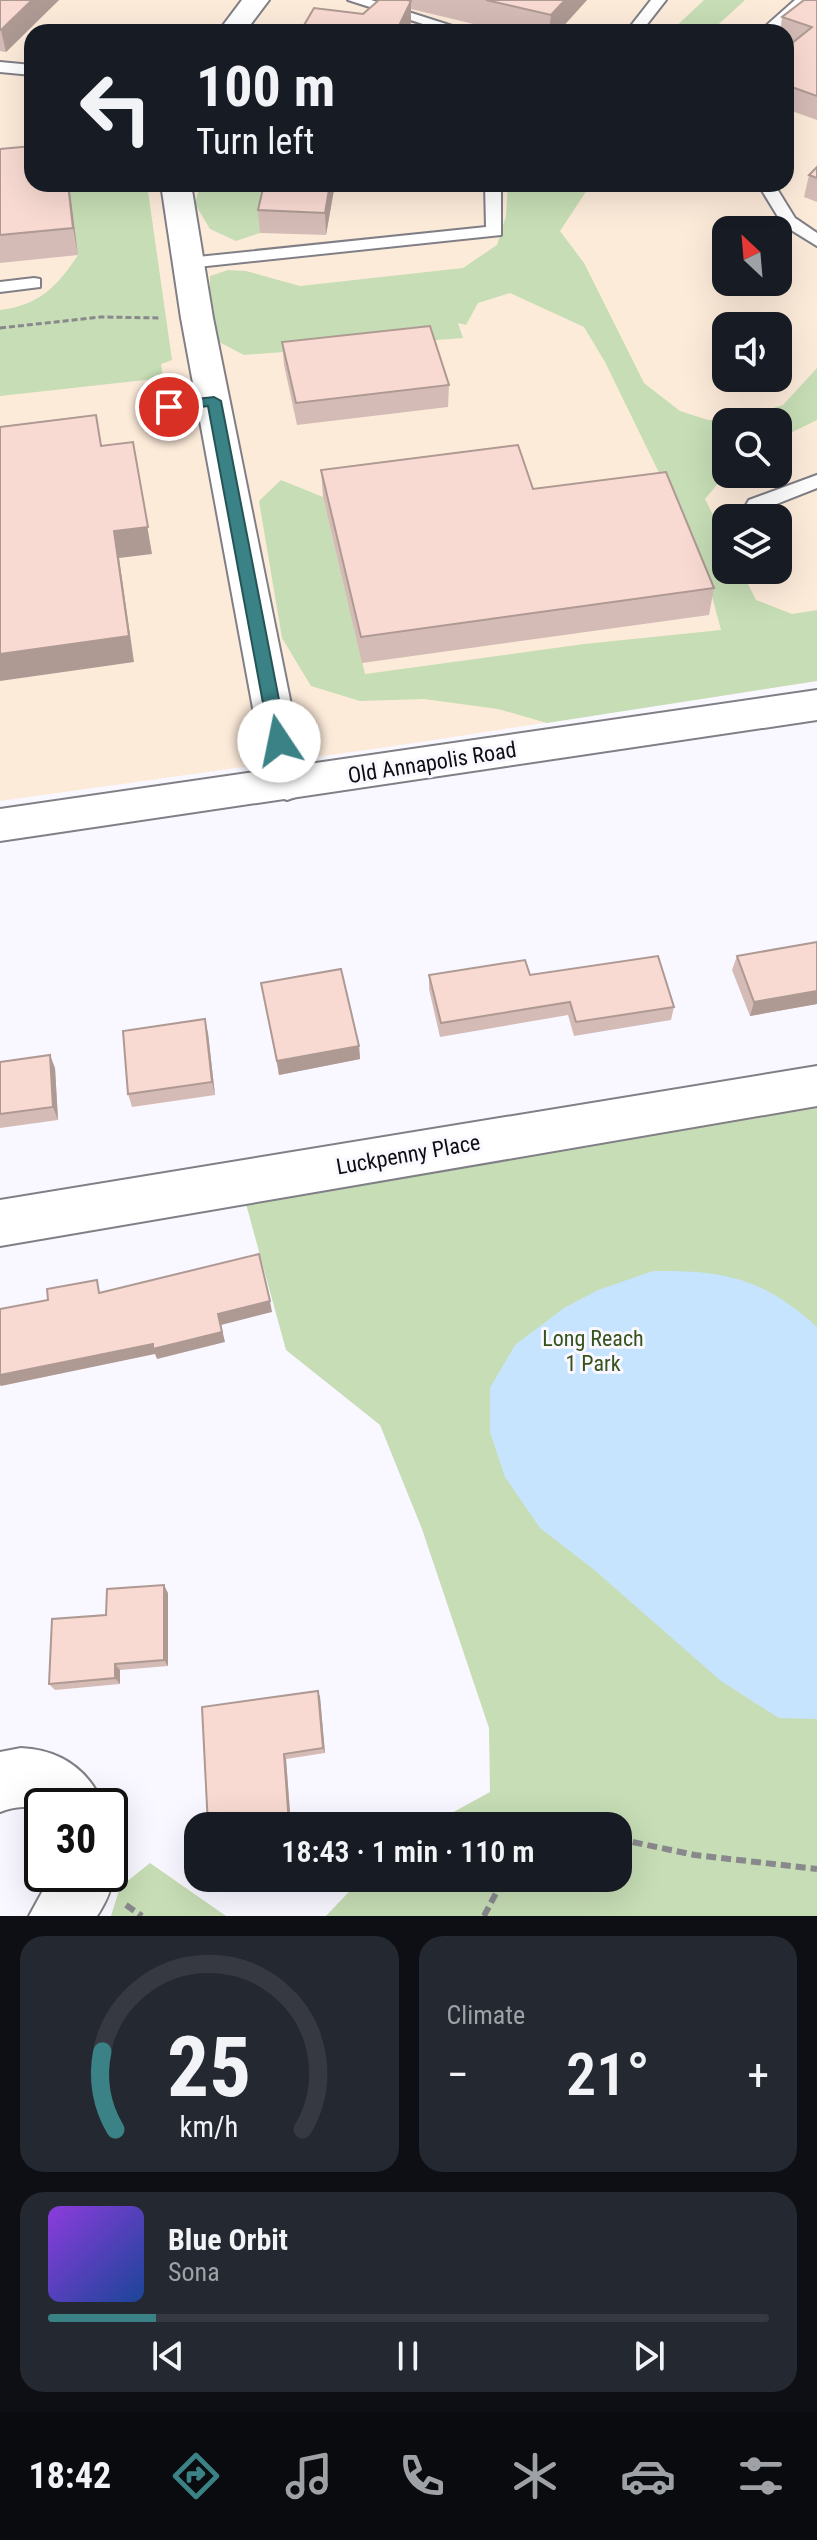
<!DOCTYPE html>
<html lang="en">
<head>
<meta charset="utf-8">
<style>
  :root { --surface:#171b24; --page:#242831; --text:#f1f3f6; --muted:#9ea1a6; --line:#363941; --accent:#3a8285 }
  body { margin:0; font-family:"Roboto Condensed",sans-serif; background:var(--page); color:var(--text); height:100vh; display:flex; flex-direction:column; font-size:30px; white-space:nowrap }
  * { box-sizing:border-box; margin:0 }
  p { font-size:26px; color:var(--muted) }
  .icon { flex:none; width:44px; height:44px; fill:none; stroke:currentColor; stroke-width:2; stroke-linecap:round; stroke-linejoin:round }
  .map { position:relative; height:1916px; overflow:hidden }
  .side { display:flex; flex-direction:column; gap:20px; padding:20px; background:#0d0f14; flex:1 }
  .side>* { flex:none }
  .hud { position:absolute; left:24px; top:24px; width:770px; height:168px; border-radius:24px; box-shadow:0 8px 32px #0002; background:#171b24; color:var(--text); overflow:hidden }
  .needle { width:52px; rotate:334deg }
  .controls { position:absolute; left:712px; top:216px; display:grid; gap:16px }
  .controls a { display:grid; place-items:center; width:80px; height:80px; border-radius:16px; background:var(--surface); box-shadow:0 8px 32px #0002; font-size:40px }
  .speed { position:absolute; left:24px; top:1788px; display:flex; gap:16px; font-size:40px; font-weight:700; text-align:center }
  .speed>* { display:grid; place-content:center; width:104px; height:104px; border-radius:50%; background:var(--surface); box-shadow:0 8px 32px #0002; line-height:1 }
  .speed .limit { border:4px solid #111; border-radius:12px; background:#fff; color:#111 }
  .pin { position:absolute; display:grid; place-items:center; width:68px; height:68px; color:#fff; margin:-34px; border:4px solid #fff; border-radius:50%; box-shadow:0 2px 8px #0007 }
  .me { position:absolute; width:88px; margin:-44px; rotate:349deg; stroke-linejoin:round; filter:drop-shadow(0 0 6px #0008) }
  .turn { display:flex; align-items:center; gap:28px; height:168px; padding:0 40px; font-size:36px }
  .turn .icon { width:104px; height:104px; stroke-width:2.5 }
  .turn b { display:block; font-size:56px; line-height:68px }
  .big { font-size:60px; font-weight:600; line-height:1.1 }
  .side .tile { flex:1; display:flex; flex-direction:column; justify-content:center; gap:12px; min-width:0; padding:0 28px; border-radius:24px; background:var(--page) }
  .side .dial { align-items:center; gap:0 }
  .dial svg { height:208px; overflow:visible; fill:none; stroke:var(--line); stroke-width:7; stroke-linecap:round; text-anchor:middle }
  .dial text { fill:var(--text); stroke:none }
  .song { display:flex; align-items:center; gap:24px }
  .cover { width:96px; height:96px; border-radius:12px; background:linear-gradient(135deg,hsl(270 70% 55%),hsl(220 70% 35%)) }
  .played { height:8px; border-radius:4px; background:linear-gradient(90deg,var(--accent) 15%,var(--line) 15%) }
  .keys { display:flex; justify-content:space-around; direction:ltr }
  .heat { display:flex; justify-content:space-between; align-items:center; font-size:44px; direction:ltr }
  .side .tiles { flex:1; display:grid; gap:20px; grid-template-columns:1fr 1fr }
  .tile:last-child { grid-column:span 2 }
  .trip { position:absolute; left:184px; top:1812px; width:448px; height:80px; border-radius:24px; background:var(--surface); box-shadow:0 8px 32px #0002; font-weight:600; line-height:80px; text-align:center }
  .tab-bar { display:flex; height:128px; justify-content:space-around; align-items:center; background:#090b0e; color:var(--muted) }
  .tab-bar .icon { width:56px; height:56px }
  .tab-bar .on { color:var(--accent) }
  .tab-bar b { font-size:36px; color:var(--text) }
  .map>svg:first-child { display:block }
</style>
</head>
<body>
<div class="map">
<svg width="817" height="1916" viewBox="0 0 817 1916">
  <rect width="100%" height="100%" fill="#f9f7ff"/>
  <path fill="#fdebda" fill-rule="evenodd" d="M0,0H817V681L388,747L0,801ZM32,32H786V184H32ZM726,230H778V282H726ZM726,326H778V378H726ZM726,422H778V474H726ZM726,518H778V570H726Z"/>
  <path fill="#c6ddb5" d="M704,0H745L710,32H670Z
    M69,184H147L172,360L161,364L163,378L0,396V310C38,306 58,286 78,255Z
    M200,184H270L260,233L236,241L210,229L195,204Z
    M508,184H591L560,231L584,263L644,383L680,411L708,420L739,419L783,405L817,368V420L778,439V422H726V474L705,499L726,541V570H741L756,600L792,614L817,610V681L547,723L498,709L424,699L360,701L311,686L282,638L259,501L281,480L323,497L365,674L584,644L721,630L703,563L605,362L584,327L510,293L478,303L466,325L458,323L463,338L244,355L219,342L210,300V276L228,270L246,271L300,286L463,268L497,245L506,216Z
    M817,1086V1916H326L362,1878H618V1826H428L490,1792L489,1728L422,1529L380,1425L286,1350L240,1182Z
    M150,1863L226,1916H111L120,1887Z"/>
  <path fill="#c7e4fe" d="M653,1271C725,1270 763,1278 817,1327V1719L779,1718L721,1681L592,1568L540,1528L505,1477L490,1432V1388L515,1345L564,1308L598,1290Z"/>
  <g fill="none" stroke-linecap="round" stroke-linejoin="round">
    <g stroke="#817f86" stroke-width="4">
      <path id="service" d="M348,0H371L471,32H448Z
        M651,0H666L641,32H626Z
        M795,0H811L775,32H759Z
        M0,62L32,65V75L0,72Z
        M485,184H501V235L188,268L179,263L188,258L486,227Z
        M758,184H774L795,218L817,233V246L783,225Z
        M34,278L40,279V287L0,292V282Z
        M214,395L221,397V405L147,416L138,410L147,404Z
        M817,475V488L756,512L746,505L749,500Z"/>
    </g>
    <g stroke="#817f86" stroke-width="4">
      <path id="minor" d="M242,0H269L245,32H218Z
        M161,184H191L213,318L307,784L301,795L287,800L273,795L267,784L181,318Z
        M817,1066V1106L0,1246V1200Z
        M21,1748C61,1750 89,1770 104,1806H42V1814C30,1803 14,1807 0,1812V1752Z
        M110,1866C117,1882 106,1902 97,1916H29L52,1874H110Z"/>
    </g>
    <g stroke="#817f86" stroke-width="4">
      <path id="secondary" d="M817,690V720L0,841V809Z"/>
    </g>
    <path stroke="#89888d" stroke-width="3" stroke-dasharray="6 3" stroke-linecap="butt" d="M0,328L101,317L160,318"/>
    <path stroke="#89888d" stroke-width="6" stroke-dasharray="10 5" stroke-linecap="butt" d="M618,1839L695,1855L817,1869
      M126,1905L142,1916
      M484,1916L504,1878"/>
    <use href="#service" fill="#fff" fill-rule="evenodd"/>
    <use href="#minor" fill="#fff" fill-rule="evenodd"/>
    <use href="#secondary" fill="#fff" fill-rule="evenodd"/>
  </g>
  <path fill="#d5bbb5" d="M0,0H59L6,52L0,51Z
    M379,0H587L558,32H507L411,9V23L363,14Z
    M817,0V120L786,109V48L792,44L786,42V32H780L782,17Z
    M0,149L32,184H69L78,255L0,263Z
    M817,167V202L804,197L809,175Z
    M264,184H335L326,235L260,233L258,210Z
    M282,342L449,385L448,407L297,425L284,365Z
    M321,470L533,489L714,588L709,615L362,663L323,497Z
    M817,942V1004L750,1016L732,970L737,956Z
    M429,975H530L674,1007L671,1020L574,1036L568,1015L440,1037L429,989Z
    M261,983L359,1046L360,1059L279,1075Z
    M208,1033L215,1095L132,1107L128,1094Z
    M0,1062L55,1068L58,1120L0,1128Z
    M168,1593V1666L120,1670V1684L55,1690L49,1684L106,1615Z
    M320,1697L325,1753L286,1759L291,1826H208Z"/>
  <path fill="#ae9993" d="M32,0H59L6,52L1,30Z
    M565,0H587L558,32H549L551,15Z
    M411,1V23L407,32H396Z
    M68,184H69L78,255L73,228Z
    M330,184H335L326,235L325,213Z
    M133,442L152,554L119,558L134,662L0,681V654L114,531Z
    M817,991V1004L750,1016L754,1002Z
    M205,1019L208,1033L215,1095L212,1082Z
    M359,1046L360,1059L279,1075L277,1061Z
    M50,1055L55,1068L58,1120L53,1107Z
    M270,1301L272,1312L221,1325L225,1342L157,1359L155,1354L1,1386L0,1385V1375L218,1314Z
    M164,1585L168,1593V1666L164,1660Z
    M115,1664L120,1670V1684L115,1678Z
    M318,1691L320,1697L325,1753L323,1748Z
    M284,1754L286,1759L291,1826L289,1824Z"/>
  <path fill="#f8dad2" stroke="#ae9993" stroke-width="2" d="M0,0H32L1,30H0Z
    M379,0H407L411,1L396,32H300L314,8L363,14Z
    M486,0H565L551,15Z
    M804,0H817V96L786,85V48L812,27L782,17Z
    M32,146V184H68L73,228L0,235V149Z
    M817,167V178L809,175Z
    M264,184H330L325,213L258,210Z
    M430,326L449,385L296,403L282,342Z
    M96,415L101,446L133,442L148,527L114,531L129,636L0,654V427Z
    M518,445L533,489L666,472L714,588L361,637L321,470Z
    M817,942V991L754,1002L737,956Z
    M658,956L674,1007L576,1022L570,1002L441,1023L429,975L525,960L530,975Z
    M341,969L359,1046L277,1061L261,983Z
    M205,1019L212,1082L128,1094L123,1031Z
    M50,1055L53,1107L0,1114V1062Z
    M259,1254L270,1301L218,1314L222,1332L153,1349V1344L0,1375V1309L48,1300L47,1289L97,1280L99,1293Z
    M164,1585V1660L115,1664V1678L49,1684L52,1619L106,1615L107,1589Z
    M318,1691L323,1748L284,1754L289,1824L276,1826H208L202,1707Z"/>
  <path fill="#3a8285" stroke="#265456" stroke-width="2" d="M214,397L221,401L287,741L279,747L270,741L208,406L169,411L162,407L169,402Z"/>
  <g text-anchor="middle" stroke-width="6" stroke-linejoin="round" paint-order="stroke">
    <g font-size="22" fill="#0e0d0f" stroke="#f9f7ff">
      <text transform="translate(432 762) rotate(-9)" y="8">Old Annapolis Road</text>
      <text transform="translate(408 1154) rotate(-10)" y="8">Luckpenny Place</text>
    </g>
    <g font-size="22" fill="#36531b" stroke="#f9f7ff">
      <text x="593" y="1346">Long Reach<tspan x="593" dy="25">1 Park</tspan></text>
    </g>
  </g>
</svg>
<div class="controls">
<a><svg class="needle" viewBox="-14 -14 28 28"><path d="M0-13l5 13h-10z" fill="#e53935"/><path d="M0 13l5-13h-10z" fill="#9ea1a6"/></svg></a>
<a><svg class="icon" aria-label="sound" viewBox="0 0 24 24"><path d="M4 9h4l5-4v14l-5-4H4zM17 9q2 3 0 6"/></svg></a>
<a><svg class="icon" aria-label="search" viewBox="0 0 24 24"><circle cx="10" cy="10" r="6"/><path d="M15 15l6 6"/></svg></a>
<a><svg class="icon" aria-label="layers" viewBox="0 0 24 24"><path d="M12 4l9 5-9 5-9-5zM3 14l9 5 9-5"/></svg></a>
</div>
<div class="speed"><div class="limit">30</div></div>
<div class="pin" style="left:169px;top:407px;background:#d93025"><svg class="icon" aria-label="arrive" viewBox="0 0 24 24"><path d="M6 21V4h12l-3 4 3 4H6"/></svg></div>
<svg class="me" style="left:279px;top:741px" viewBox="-20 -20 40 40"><circle r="19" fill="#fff"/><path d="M0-13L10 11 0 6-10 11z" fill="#3a8285"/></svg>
<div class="trip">18:43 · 1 min · 110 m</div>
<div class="hud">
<div class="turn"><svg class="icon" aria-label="left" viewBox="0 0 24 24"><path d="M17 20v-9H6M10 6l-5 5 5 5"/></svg><div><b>100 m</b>Turn left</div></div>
</div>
</div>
<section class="side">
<div class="tiles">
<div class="tile dial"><svg viewBox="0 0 100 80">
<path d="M14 69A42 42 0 1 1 86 69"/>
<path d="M14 69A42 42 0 0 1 9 39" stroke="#3a8285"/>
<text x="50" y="56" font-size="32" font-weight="700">25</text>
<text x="50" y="72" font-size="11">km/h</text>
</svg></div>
<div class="tile"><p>Climate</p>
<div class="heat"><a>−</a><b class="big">21°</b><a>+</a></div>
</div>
<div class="tile">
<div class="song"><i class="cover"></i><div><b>Blue Orbit</b><p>Sona</p></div></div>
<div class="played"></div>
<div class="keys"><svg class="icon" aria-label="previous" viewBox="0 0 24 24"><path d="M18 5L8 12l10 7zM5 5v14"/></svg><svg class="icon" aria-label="pause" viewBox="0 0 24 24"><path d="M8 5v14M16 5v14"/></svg><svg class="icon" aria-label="next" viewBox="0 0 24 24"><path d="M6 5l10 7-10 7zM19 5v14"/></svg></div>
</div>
</div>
</section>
<nav class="tab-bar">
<b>18:42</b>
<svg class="icon on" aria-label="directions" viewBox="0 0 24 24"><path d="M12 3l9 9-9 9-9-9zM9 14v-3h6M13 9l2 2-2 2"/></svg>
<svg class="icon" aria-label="music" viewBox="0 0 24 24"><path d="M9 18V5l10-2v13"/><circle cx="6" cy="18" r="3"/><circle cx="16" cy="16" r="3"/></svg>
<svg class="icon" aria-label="phone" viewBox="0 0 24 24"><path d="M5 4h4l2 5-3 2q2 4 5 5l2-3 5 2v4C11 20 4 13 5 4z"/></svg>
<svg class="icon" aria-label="climate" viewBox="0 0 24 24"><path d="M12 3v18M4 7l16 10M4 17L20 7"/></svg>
<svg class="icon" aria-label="car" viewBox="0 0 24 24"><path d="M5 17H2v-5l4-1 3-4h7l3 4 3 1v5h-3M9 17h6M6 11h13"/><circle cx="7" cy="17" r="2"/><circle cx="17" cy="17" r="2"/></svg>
<svg class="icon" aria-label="filters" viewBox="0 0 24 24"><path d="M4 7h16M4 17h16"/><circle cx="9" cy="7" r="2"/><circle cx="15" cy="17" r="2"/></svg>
</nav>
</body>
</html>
